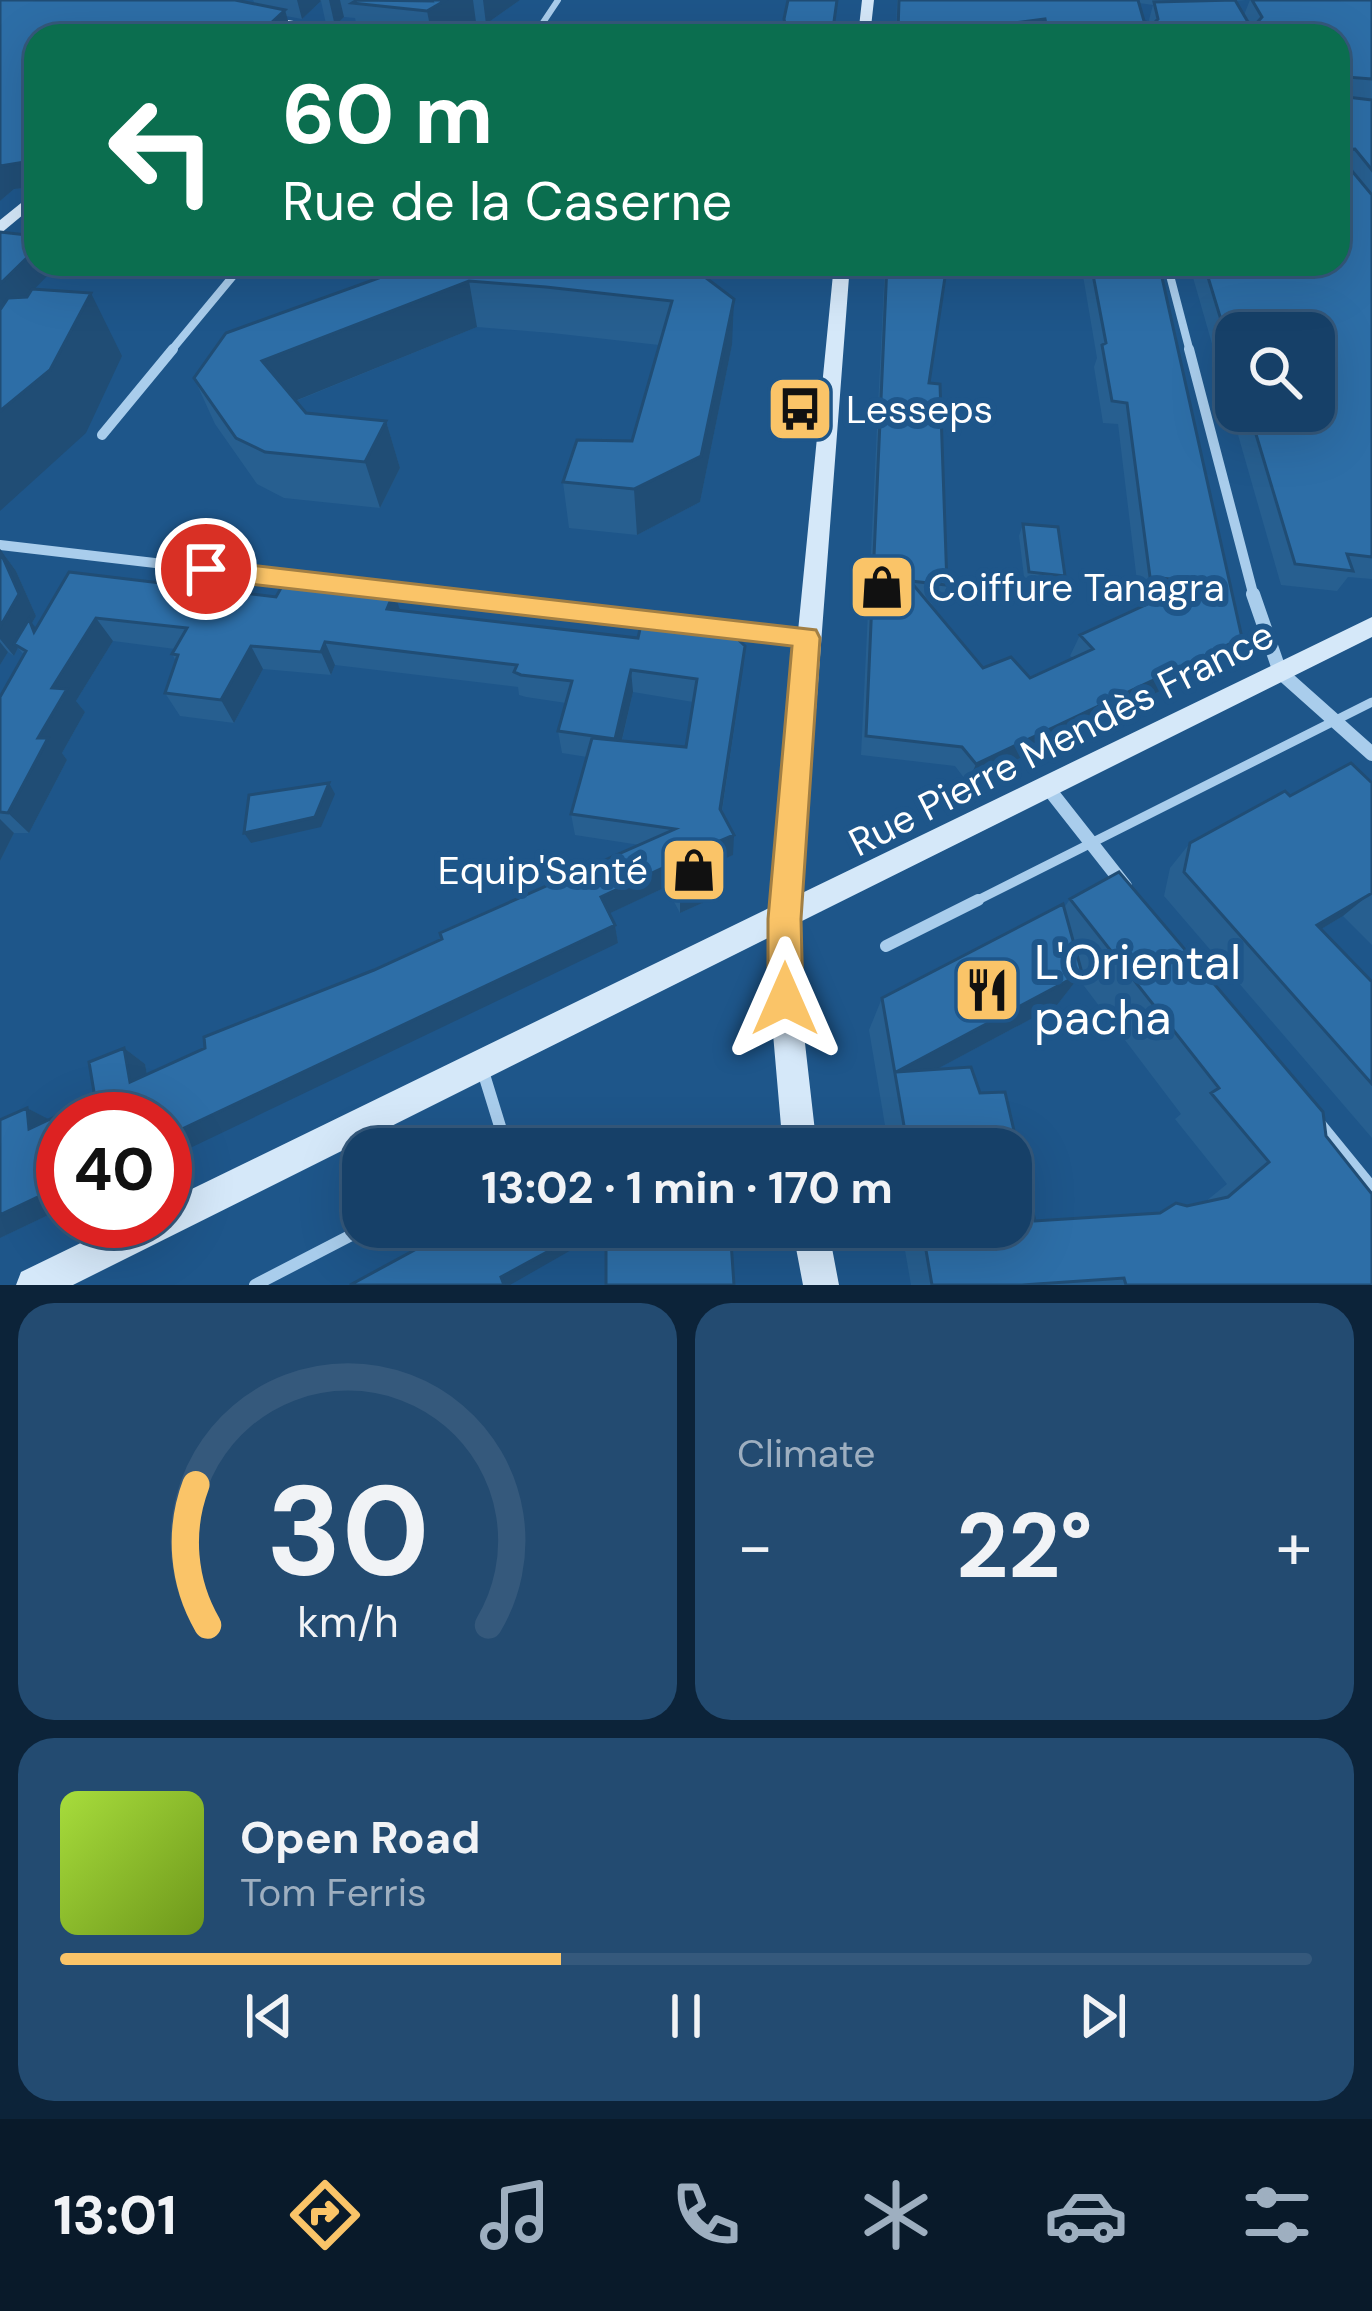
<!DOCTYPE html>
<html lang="en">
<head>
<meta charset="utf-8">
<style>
  :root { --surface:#164068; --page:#234b71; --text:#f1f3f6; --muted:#9eafc0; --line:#35597c; --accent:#fac468 }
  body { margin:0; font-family:"DM Sans",sans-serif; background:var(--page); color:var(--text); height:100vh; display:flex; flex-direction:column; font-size:45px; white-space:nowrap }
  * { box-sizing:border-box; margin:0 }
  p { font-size:39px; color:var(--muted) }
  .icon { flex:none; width:66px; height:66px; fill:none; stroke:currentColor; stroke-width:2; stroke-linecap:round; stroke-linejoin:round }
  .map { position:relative; height:1285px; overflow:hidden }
  .side { display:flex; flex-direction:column; gap:18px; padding:18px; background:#0c2339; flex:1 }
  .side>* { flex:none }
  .top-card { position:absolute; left:24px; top:24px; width:1326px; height:252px; border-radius:36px; box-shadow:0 12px 48px #0002,0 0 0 3px var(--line); background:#0b6e4f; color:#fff; overflow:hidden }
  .controls { position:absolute; left:1215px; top:312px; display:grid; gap:24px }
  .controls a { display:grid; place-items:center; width:120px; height:120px; border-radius:24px; background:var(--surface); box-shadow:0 12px 48px #0002,0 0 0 3px var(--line); font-size:60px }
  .speed { position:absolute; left:36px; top:1092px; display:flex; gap:24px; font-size:60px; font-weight:700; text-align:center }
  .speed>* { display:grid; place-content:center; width:156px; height:156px; border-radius:50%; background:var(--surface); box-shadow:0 12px 48px #0002,0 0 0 3px var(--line); line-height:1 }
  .speed .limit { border:18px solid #d22; background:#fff; color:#111 }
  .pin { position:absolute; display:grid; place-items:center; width:102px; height:102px; color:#fff; margin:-51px; border:6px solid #fff; border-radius:50%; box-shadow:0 3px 12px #0007 }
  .me { position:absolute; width:132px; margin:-66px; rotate:0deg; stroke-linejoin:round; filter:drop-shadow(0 0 9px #0008) }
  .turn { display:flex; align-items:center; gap:42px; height:252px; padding:0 60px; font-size:54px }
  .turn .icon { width:156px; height:156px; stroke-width:2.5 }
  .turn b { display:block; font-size:84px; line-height:102px }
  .big { font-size:90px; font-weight:700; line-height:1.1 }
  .side .widget { flex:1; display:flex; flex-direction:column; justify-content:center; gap:18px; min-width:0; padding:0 42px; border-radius:36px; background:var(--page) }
  .side .dial { align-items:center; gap:0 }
  .dial svg { height:312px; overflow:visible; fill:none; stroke:var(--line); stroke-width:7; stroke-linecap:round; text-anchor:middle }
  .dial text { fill:var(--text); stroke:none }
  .song { display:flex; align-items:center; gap:36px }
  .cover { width:144px; height:144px; border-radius:18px; background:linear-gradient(135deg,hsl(80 70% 55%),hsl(80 70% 35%)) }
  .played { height:12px; border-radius:6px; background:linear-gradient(90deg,var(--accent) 40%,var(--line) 40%) }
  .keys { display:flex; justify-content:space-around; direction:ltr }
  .heat { display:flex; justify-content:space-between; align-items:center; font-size:66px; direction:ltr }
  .side .tiles { flex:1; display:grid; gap:18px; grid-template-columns:1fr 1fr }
  .widget:last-child { grid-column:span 2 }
  .trip { position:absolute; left:342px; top:1128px; width:690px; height:120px; border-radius:36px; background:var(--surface); box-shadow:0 12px 48px #0002,0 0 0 3px var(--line); font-weight:700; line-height:120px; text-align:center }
  .menu { display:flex; height:192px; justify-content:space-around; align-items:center; background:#091a2a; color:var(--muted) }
  .menu .icon { width:84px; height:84px }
  .menu .on { color:var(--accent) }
  .menu b { font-size:54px; color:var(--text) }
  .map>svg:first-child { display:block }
</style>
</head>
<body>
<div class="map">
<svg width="1372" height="1285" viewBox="0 0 1372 1285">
  <rect width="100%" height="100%" fill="#1e568a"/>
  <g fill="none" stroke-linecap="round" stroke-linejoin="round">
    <path stroke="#a9cdec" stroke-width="9" d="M972,903L1372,702"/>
    <path stroke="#a9cdec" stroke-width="12" d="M886,946L978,900
      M482,1068L507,1149
      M255,1285L367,1227"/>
    <path stroke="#a9cdec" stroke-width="6" d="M534,36L558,0"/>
    <path stroke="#a9cdec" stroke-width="8" d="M1167,264L1190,352
      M170,352L243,264"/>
    <path stroke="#a9cdec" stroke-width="10" d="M1189,349L1254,597
      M102,435L173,349
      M0,545L447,597"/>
    <path stroke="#a9cdec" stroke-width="14" d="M421,594L806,638
      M1253,594L1280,672L1372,754
      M1048,788L1125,886"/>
    <path stroke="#a9cdec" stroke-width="16" d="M1315,1121L1372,1191"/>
    <path fill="#d5e8f9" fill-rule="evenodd" d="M862,0H874L870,36H858Z
      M259,15L357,32L363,36H336L255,22Z
      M36,191V204L0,234V220Z
      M834,264H850L802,893L1372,617V637L800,922V999L817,1149H783L770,999V937L73,1285H16L21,1272L126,1221H165V1202L771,907Z
      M792,1227H828L839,1285H803Z"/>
  </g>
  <path fill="#275f90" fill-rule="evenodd" d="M0,0L245,2L255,4L253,0H520L486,24L476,22L455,36H359L355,18L344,17L335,26L326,24L321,1L302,19L286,16L291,31L36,36V187L14,189L0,201Z
    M897,0H1246L1236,1L1244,15L1250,0H1372V579L1348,577L1337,591L1281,585L1192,274L1179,277L1175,264H1338V36H896ZM1139,3L1153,5L1149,20L1150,24L1144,21ZM1236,333L1314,411H1236Z
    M646,264L732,345L700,502L637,535L569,528L563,482L632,441L659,345L552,333L477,327L296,401L306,413L386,421L400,468L380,508L284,498L257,484L215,424L194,378L390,274Z
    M885,264H1015L1011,277L946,271L929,383L947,585L941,606L930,604L983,668L1030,678L1073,658L1070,656L1080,635L1141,607L1145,599L1139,598L1118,424L1103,423L1094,367L1097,358L1081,264H1170L1163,281L1242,638L1229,658L968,783L955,766L861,755Z
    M1023,524L1065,576L1060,589L1025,585L1019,536Z
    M0,549L16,571L36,616L32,623L36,629L69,572L638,638L745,646L743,669L722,812L733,855L714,864L709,900L680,913L666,887L610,913L615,925L618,943L63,1119V1208L0,1238L27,1108L49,1120L95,1098L124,1048L145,1064L147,1075L442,939L640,845L575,835L571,814L587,757L562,753L558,731L566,703L526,697L519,695L518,687L335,665L331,675L263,669L234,723L180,716L165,693L176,661L172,654L175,649L113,641L76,701L85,712L62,753L67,760L29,833H14L0,861V697L24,655L18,648L14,656L8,652L0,665ZM633,692L693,702L686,747L622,741Z
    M1372,783V945L1343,916L1321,929L1372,982V1138L1164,896L1170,868L1190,843L1290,796Z
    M1119,872L1323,1112L1326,1136L1372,1194V1285H911L901,1227H1011V1149H889L869,1030L882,998L1063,904L1064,908L1070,899ZM1078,978L1181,1114L1175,1119L1227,1184L1205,1202L1187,1206L1176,1203L1157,1213L1035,1221L1005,1092L980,1093L971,1067L937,1069L1057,1005Z"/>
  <path fill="#204d75" d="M297,0H320L321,1L302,19Z
    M329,0H340L344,17L335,26Z
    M446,0H473L476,22L455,36H432L427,11Z
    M483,0H520L486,24Z
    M285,10L291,31L286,36H257Z
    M1045,19L1041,36H988L990,26Z
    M24,162L36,187L14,189L0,201V166Z
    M36,249V264H59L0,324V284Z
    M1158,264H1170L1163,281Z
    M1184,264H1196L1192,274L1179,277Z
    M469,281L477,327L280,407L262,361Z
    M91,293L122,356L86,433L0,511V411Z
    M734,299L732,345L700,502L637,535L634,489Z
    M386,421L400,468L380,508L365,462Z
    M0,549L16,571L36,616L32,623L47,642L14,644L18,648L14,656L0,639Z
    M394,592L402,616L387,609Z
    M96,618L113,641L76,701L85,712L62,753L67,760L29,833L8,813L38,738L52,688Z
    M1242,638L1229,658L968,783L976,764Z
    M0,642L8,652L0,665Z
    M325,642L335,665L331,675L321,652Z
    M251,646L263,669L234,723L221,700Z
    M745,646L743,669L719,830L720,809Z
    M631,670L633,692L617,761L615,739Z
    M329,783L335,794L321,827L251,843L244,833Z
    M0,819L14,833L0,861Z
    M734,835L733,855L714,864L709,900L680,913V894L715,843Z
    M665,867L666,887L604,916L601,897Z
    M1371,893L1343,916L1291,947L1317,925Z
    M615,925L618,943L165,1160V1137Z
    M1082,973L1057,1005L898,1090L896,1072Z
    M124,1048L145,1064L151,1097L130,1082Z
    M27,1108L52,1121L29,1129Z
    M63,1185V1208L0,1238V1215Z
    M524,1227H542L514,1252L506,1242Z
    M569,1240L573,1249L510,1285H504L501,1277Z"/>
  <path fill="#2d6ea7" stroke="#204d75" stroke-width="3" d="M0,0H235L285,10L257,36H36V168L28,167L24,162L0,166Z
    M357,0L431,1L430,0H446L427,11L352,3Z
    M788,0H837L832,36H788L784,19Z
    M899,0H1138L1144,21L1152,25L1158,19L1154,2L1235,0L1248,22L1255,25L1262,17L1252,0H1372V79L1347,77L1341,92L1347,97L1372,100V170L1355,149L1341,150L1342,159L1372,195V557L1347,554L1353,571L1295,564L1249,411H1314V333H1236V369L1204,264H1338V36H1048L1045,19L990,26L992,36L898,31Z
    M0,232L36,236V249L0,284Z
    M390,264H646L693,268L734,299L701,456L634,489L563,482L577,440L632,441L672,301L546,287L469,281L262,361L306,413L386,421L365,462L265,452L236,438L194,378L226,333L390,274Z
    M887,264H947L929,383L940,384L947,585L910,581L983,668L1011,657L1030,678L1093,649L1080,635L1154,601L1147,596L1180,580L1150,577L1127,403L1112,401L1102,345L1106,343L1091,264H1159L1242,638L976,764L962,747L866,736Z
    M32,289L91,293L50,370L0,411V310L8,298L27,297Z
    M1023,524L1058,527L1065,576L1029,572Z
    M0,551L19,594L0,627Z
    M69,572L276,597L286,579L394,592L387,609L638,638L642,620L727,629L745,646L720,809L734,835L715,843L710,880L680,894L665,867L601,897L615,925L165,1137V1119H63V1185L0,1215V1120L27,1108L29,1129L95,1098L89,1062L124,1048L130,1082L205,1048L204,1037L374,970L442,939L440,933L675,829L571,814L592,738L686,747L697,679L631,670L615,739L558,731L572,681L521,675L514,672L517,665L325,642L321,652L251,646L221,700L165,693L178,655L172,654L187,628L96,618L52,688L67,689L38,738H48L8,813L0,812V697L26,651L14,644L29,619L34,632Z
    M1351,763L1372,783V893L1317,925L1372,982V1084L1184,872L1190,843L1285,791L1290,796Z
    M329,783L315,817L244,833L249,795Z
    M1119,872L1323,1112L1326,1136L1372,1194V1285H1126L1124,1278L1022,1285H932L922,1227H1011V1149H908L882,998L1063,904L1082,973L896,1072L971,1067L980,1093L1005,1092L1035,1221L1160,1213L1176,1203L1187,1206L1228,1197L1269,1162L1211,1093L1219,1088L1070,899Z
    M724,1140L725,1149H628V1146Z
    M457,1227H524L506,1242L569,1240L501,1277L504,1285H350Z
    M628,1227H730L734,1285H606V1238H628Z"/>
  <path fill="#fac468" stroke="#a27f44" stroke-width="3" d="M206,560L816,630L820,638L801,919L803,999L798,1012L785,1017L773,1012L768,999V919L792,646L206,579L193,569Z"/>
  <defs>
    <g id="bus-square" transform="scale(3.45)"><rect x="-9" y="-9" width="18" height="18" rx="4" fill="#fac468" stroke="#1e568a"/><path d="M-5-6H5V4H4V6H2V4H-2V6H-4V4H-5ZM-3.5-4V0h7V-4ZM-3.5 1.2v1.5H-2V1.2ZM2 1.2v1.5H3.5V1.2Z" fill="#111"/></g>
    <g id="shop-square" transform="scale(3.45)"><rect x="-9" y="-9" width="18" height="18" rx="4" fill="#fac468" stroke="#1e568a"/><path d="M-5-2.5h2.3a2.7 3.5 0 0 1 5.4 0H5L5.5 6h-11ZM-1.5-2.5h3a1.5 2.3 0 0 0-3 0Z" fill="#111"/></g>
    <g id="restaurant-square" transform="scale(3.45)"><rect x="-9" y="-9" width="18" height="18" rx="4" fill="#fac468" stroke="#1e568a"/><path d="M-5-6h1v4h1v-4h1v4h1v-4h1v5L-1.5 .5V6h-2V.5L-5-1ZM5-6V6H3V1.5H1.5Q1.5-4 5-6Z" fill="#111"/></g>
  </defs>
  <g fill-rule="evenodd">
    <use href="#bus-square" x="800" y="409"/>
    <use href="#shop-square" x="882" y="587"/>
    <use href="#shop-square" x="694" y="870"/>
    <use href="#restaurant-square" x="987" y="990"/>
  </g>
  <g text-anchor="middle" stroke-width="12" stroke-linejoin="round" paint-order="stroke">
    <g font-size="39" fill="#fff" stroke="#1e568a" text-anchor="start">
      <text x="846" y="423">Lesseps</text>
      <text x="928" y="601">Coiffure Tanagra</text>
      <text x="648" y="884" text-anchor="end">Equip'Santé</text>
    </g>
    <g font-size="39" fill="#fff" stroke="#1e568a">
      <text transform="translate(1061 738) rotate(-27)" y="14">Rue Pierre Mendès France</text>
    </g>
    <g font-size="48" fill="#fff" stroke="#1e568a" text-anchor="start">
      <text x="1034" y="979">L'Oriental<tspan x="1034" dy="55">pacha</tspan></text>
    </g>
  </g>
</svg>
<div class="controls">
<a><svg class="icon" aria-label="search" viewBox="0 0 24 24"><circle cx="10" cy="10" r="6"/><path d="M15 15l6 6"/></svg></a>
</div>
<div class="speed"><div class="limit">40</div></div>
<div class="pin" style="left:206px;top:569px;background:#d93025"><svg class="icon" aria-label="arrive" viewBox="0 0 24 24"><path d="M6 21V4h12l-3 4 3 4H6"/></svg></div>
<svg class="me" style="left:785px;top:999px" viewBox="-20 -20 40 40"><path d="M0-17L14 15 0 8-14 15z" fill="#fac468" stroke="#fff" stroke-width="4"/></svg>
<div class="trip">13:02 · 1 min · 170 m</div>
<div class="top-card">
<div class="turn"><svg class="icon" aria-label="left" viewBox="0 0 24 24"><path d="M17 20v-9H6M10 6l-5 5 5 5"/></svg><div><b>60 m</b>Rue de la Caserne</div></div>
</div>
</div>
<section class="side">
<div class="tiles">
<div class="widget dial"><svg viewBox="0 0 100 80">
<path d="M14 69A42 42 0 1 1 86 69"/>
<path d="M14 69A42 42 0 0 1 11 33" stroke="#fac468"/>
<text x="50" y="56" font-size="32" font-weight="700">30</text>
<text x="50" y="72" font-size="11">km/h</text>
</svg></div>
<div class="widget"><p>Climate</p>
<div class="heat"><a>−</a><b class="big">22°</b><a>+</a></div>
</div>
<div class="widget">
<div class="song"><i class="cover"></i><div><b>Open Road</b><p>Tom Ferris</p></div></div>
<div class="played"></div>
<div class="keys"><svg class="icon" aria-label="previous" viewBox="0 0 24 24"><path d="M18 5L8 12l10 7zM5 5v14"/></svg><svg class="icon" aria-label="pause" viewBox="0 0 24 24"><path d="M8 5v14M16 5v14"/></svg><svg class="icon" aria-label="next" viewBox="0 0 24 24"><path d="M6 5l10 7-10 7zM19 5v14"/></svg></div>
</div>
</div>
</section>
<nav class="menu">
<b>13:01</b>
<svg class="icon on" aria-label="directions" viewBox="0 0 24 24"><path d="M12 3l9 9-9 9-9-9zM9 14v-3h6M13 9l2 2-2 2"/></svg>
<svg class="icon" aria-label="music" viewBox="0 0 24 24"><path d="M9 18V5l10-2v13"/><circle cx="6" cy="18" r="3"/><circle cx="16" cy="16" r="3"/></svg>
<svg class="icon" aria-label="phone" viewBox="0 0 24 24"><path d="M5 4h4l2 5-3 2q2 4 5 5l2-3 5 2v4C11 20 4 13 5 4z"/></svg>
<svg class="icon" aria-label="climate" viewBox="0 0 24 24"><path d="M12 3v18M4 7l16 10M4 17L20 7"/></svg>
<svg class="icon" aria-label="car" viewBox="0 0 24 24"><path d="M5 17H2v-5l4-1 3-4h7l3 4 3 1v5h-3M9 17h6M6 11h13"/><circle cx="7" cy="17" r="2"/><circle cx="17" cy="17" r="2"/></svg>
<svg class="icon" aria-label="filters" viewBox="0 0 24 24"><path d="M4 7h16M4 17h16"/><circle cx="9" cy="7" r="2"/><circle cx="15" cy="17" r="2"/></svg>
</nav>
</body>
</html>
